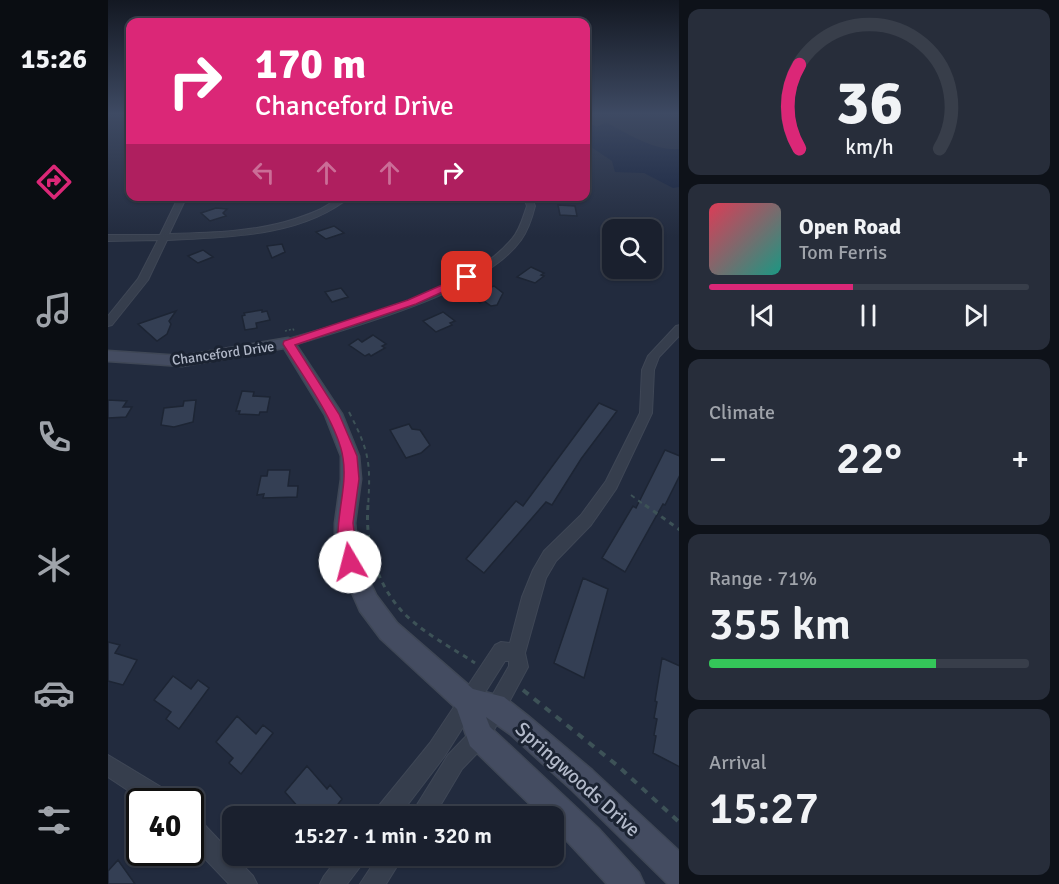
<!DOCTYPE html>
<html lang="en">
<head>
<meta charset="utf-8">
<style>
  :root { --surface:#1a202e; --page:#272d3a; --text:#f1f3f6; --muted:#9fa3aa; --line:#383e4a; --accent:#db2777 }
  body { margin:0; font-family:Signika,sans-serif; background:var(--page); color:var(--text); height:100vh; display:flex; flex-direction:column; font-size:22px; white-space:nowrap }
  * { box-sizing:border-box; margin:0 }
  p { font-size:20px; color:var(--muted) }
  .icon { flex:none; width:33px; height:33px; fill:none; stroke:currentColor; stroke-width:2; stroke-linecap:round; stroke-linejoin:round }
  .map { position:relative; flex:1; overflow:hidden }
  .details { display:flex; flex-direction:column; gap:9px; padding:9px; background:#0e1219; width:380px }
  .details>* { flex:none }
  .banner { position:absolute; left:18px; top:18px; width:464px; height:183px; border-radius:12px; box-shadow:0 2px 4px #0004,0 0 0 2px var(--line); background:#db2777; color:#fff; overflow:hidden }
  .buttons { position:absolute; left:494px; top:219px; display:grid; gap:12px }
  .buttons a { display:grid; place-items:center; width:60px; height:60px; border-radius:12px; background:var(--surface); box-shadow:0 2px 4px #0004,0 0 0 2px var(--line); font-size:30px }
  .speed { position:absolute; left:18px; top:788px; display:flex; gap:12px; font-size:30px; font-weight:700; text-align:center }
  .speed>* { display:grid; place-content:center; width:78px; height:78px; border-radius:50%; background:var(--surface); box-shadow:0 2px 4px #0004,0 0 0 2px var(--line); line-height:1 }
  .speed .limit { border:3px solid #111; border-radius:9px; background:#fff; color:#111 }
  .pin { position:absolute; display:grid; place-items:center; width:51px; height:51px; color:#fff; margin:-26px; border-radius:12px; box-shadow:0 3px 9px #0006 }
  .me { position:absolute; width:66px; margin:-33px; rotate:352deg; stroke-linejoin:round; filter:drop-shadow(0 0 4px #0008) }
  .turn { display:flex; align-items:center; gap:21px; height:126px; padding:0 30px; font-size:27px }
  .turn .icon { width:78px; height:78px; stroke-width:2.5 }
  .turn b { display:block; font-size:42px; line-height:51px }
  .lanes { display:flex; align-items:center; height:57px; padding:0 30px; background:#0003; justify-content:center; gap:30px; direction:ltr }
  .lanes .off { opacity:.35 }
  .big { font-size:45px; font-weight:600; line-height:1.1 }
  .details .card { flex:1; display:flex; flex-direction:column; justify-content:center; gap:9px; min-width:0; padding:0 21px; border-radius:12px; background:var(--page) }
  .details .dial { align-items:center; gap:0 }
  .dial svg { height:156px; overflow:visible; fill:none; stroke:var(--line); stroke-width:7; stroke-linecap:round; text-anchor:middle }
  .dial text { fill:var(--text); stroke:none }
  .song { display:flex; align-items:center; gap:18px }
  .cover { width:72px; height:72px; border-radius:9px; background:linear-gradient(135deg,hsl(350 70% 55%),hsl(170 70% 35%)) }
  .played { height:6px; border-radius:3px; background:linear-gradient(90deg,var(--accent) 45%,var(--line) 45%) }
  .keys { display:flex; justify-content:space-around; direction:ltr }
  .heat { display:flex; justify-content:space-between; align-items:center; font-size:33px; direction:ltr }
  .charge { height:9px; border-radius:4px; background:linear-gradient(90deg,#34c759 71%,var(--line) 0) }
  .trip { position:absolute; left:114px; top:806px; width:342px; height:60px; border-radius:12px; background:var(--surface); box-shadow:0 2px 4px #0004,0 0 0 2px var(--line); font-weight:600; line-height:60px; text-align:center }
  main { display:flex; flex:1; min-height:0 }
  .menu { display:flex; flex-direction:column; width:108px; justify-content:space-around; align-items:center; background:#0a0d12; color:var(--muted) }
  .menu .icon { width:42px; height:42px }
  .menu .selected { color:var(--accent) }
  .menu b { font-size:27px; color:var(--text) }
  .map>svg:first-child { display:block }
</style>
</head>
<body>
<main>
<nav class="menu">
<b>15:26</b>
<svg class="icon selected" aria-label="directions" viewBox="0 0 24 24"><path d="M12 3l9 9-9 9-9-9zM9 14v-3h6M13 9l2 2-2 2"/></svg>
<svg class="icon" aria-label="music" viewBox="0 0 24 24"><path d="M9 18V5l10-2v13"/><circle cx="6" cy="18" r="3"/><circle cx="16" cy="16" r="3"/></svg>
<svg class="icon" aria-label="phone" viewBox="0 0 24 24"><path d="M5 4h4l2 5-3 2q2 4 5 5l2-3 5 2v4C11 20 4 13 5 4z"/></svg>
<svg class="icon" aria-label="climate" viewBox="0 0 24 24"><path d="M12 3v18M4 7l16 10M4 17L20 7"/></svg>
<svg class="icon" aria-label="car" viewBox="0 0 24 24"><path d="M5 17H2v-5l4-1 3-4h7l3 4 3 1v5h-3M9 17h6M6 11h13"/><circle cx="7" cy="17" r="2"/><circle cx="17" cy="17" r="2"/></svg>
<svg class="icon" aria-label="filters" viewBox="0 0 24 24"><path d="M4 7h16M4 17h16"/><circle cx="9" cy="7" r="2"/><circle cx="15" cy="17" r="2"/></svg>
</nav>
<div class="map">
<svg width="572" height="884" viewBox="0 0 572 884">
  <rect width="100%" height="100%" fill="#222b3e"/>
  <path fill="#15213c" d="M477,122L489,127L498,122C519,134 547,151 571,149V187L565,188L536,173L507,172L504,161L477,143Z"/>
  <path fill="#343f54" stroke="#1d2534" stroke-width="1.5" d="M450,205L467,206L469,216L452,215Z
    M108,208L119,209L115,213L118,216L102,221L93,213Z
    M226,226L236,233L218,239L208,232Z
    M174,244L177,252L164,258L159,246Z
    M95,250L105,257L90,263L80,256Z
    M423,267L436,273L433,275L436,276L427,283L409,277Z
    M386,286L395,293L389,305L383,306L376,301L372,303L363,295Z
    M233,288L240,297L224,302L217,292Z
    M154,310V312L159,311L162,320L148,323L149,328L137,330L134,316L137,315L136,313Z
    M68,311L61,321L63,324L59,334L49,341L30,324Z
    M335,312L347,321L342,323L344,325L328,332L315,321Z
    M265,335L278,344L274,346L277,348L263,356L261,354L257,356L241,345L250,339L254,342Z
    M134,391L146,392L145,396L162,397L159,412H152L151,415L131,414L132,411H128Z
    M0,400L19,401L15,407H24L18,417L0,418Z
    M88,400L85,422L66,427L53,425L56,408L75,406L76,401Z
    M491,403L509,411L473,459L444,505L438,502L376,573L358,559L408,501L415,506Z
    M301,424L304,429L312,430L322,445L313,453L298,458L282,430Z
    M557,450L572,456V475L557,505L555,504L517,572L494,558L525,506L528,508Z
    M160,470H182L180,486H190L189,497L155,498L156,494L149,495L153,476H159Z
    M475,578L500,589L476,678L446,663Z
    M0,642L12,645L7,653L29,660L15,685L0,681Z
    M554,658L572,666V767L545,753L548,736L546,735L549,719L546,718L549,702L547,701Z
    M65,676L83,689L90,680L101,688L71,729L58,719L63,712L46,700Z
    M129,716L148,734L155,725L165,733L133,774L121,763L125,758L108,742Z
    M199,766L219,789L222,785L234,799L221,816H198L177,792Z
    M10,860L27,884H0V871Z"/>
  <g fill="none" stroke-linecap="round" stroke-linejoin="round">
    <g stroke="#3f4756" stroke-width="2">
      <path id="street" d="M71,196H79L61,234C103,233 147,232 187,219C196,216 205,213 213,209C224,203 230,196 243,196C194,237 119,237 59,240L40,280L4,325L0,326V316L30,279L50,240L0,241V235H52Z
        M415,196H423L427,206C424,218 420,230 413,240C375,293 246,326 184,346H176L174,343L176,340C243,320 358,294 404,239C412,230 415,217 419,206Z
        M572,325V335L551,357L546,370L544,413L508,489L483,525L448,561L438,578L417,653L420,667L379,743L354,769L326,816H302L340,755L365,729L401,666V661H397L336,757L291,816H266L269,808L322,743L387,645L393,642L402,643L414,597L425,570L436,551L473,515L498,481L532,413L534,370L540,356L568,326Z
        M0,755L63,793L66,801H36L0,777Z
        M82,815L90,818L145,876L149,884H121L82,843Z
        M232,855H258L255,863L239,884H212L216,876Z
        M271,855H296L278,884H252Z"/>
    </g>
    <g stroke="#3f4756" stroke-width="3">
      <path id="secondary" d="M180,338L185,340L234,414L251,456L253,479L247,523L249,544L253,563L268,595L289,623L365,689L396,697L420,716L484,770L572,852V884H560L464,790L402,734L378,717L382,727L490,828L531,873L536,884H499L446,827V816H434L362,746L349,709L273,639L252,611L231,563L227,544V523L233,479V456L217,415L176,348L74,366L0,361V351L74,356Z"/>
    </g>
    <path stroke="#3d5257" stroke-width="1.5" stroke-dasharray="2 2" stroke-linecap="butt" d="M177,331L185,329L187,332"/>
    <path stroke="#3d5257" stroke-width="2" stroke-dasharray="4.5 4.5" stroke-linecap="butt" d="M241,412C261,451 263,462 260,507
      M523,495L539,507"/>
    <path stroke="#3d5257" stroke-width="3" stroke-dasharray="5 5" stroke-linecap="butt" d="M260,505C257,542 267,580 292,609C311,631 343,647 367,663
      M537,505L572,530"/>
    <path stroke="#3d5257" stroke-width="4" stroke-dasharray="7 7" stroke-linecap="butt" d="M415,690L510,766L572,823"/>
    <use href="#street" fill="#363e4d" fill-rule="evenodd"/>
    <use href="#secondary" fill="#444c61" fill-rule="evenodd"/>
  </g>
  <linearGradient id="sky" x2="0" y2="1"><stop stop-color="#131822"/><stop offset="0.48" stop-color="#3e4a63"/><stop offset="1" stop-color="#3e4a63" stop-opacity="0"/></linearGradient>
  <rect width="572" height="237" fill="url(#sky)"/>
  <path fill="#db2777" stroke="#8e194d" stroke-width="1.5" d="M359,274L363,275V279L308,304L187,345L231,414L249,456L251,479L245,523L250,562L248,568L242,570L236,568C220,532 241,494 235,458C230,424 193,373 175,344L176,341L300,300Z"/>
  <g text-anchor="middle" stroke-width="6" stroke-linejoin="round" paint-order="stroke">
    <g font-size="14" fill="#b2b9c9" stroke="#1b2332">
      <text transform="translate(115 353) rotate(-8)" y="5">Chanceford Drive</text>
    </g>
    <g font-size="20" fill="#b2b9c9" stroke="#1b2332">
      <text transform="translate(470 779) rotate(42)" y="7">Springwoods Drive</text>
    </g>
  </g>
</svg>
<div class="buttons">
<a><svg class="icon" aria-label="search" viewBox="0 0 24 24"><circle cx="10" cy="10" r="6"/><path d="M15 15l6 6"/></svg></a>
</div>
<div class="speed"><div class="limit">40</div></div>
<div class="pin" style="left:359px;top:277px;background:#d93025"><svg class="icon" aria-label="arrive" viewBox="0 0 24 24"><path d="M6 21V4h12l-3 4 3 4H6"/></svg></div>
<svg class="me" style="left:242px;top:562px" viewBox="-20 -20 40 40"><circle r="19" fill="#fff"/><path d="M0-13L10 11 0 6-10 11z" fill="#db2777"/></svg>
<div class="trip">15:27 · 1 min · 320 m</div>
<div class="banner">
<div class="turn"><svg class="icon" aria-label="right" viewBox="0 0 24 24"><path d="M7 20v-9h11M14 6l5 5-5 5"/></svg><div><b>170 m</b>Chanceford Drive</div></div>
<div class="lanes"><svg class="icon off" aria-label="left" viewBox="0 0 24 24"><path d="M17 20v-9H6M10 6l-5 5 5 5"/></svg><svg class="icon off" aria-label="ahead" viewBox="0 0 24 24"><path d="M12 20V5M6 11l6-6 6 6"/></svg><svg class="icon off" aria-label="ahead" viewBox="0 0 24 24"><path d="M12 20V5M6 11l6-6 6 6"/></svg><svg class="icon" aria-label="right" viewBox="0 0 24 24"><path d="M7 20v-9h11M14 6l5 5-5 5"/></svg></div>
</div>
</div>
<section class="details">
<div class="card dial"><svg viewBox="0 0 100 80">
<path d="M14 69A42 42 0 1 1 86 69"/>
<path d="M14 69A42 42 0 0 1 14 26" stroke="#db2777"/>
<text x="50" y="56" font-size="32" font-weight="700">36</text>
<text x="50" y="72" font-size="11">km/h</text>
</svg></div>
<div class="card">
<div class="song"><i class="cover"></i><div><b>Open Road</b><p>Tom Ferris</p></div></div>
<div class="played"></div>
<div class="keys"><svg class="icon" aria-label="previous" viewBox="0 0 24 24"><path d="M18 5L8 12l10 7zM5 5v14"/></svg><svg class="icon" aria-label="pause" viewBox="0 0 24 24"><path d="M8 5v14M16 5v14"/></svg><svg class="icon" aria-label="next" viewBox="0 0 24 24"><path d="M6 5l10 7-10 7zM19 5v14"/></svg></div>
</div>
<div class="card"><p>Climate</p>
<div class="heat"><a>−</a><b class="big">22°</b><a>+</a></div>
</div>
<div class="card"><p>Range · 71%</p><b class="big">355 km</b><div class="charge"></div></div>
<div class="card"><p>Arrival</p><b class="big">15:27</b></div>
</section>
</main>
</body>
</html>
